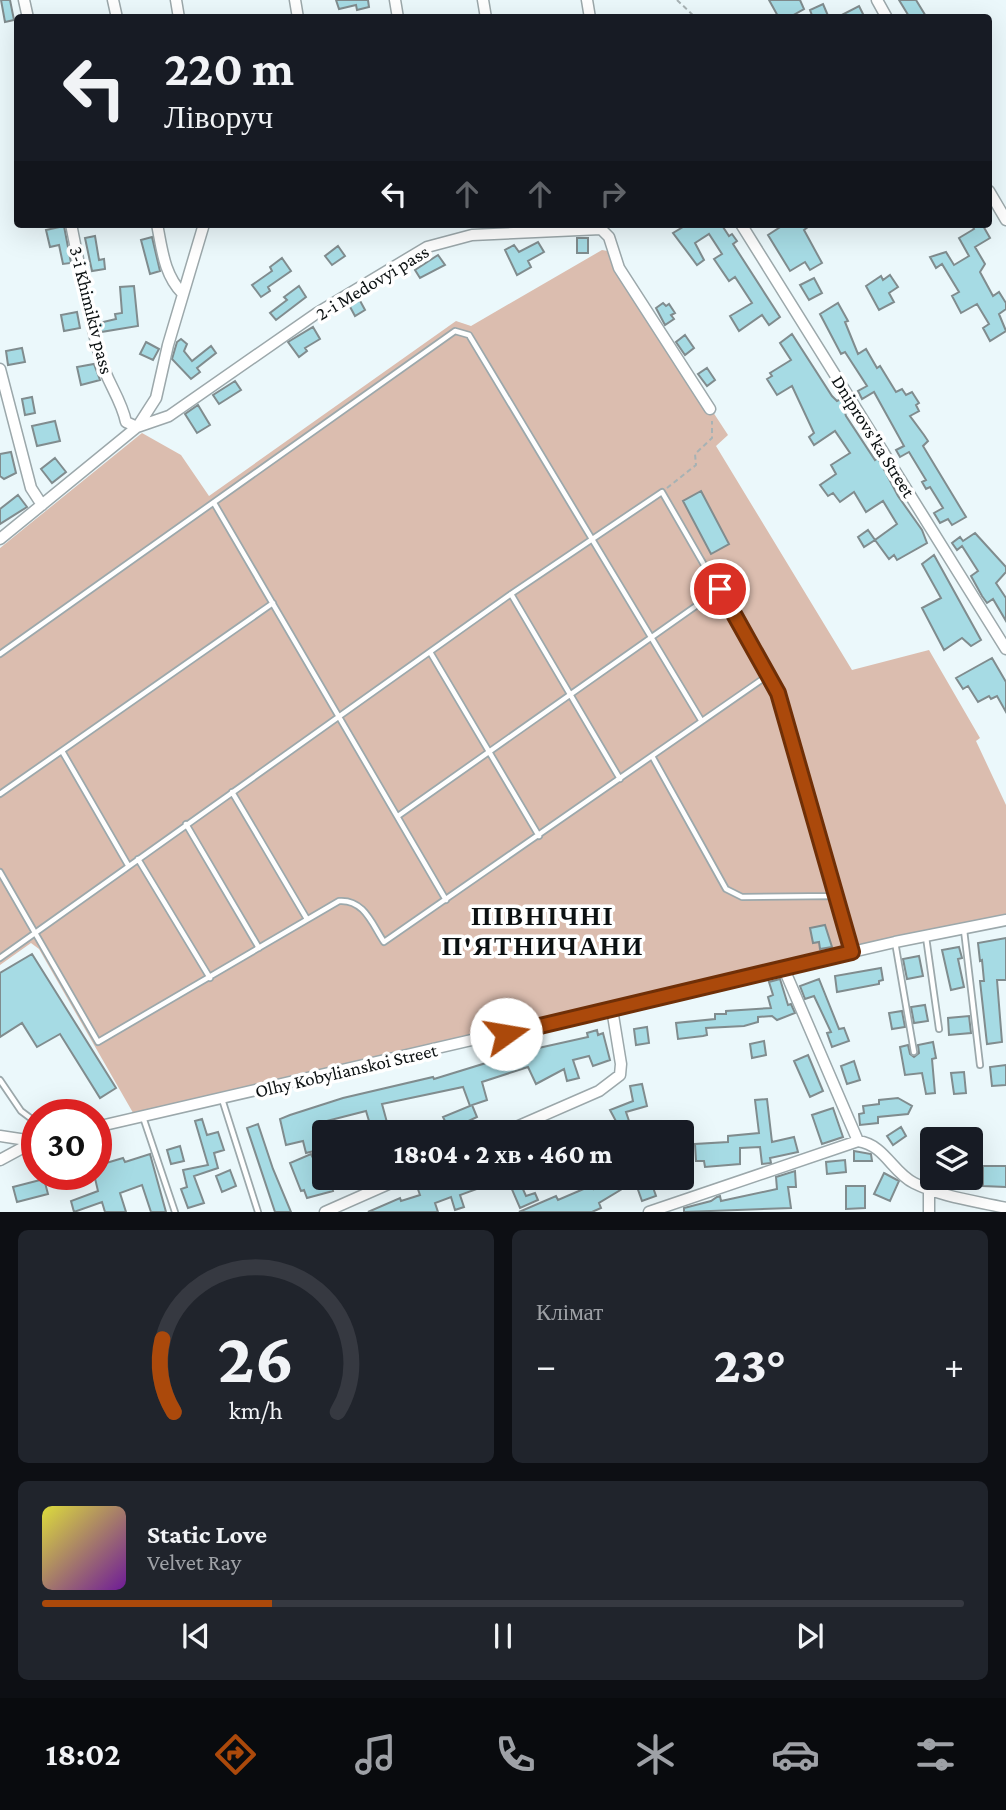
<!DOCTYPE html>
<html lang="uk">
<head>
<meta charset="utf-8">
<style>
  :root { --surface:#171b24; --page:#20242c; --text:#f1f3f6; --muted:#9ea1a6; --line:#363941; --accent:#ab490b }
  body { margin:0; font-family:"Crimson Pro",serif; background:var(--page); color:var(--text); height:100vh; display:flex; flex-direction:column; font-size:26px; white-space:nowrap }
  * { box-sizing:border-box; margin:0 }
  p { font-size:23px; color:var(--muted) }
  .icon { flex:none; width:38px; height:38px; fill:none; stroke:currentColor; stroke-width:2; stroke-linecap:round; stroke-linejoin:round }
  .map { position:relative; height:1212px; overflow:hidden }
  .details { display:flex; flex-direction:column; gap:18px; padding:18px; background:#0d0f14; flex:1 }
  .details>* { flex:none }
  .guide { position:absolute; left:14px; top:14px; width:978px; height:214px; border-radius:7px; box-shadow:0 7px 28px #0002; background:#171b24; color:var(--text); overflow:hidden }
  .buttons { position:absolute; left:920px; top:1127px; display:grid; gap:14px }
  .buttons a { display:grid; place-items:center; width:63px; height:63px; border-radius:7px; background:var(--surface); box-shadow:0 7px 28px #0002; font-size:35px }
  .speed { position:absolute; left:21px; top:1099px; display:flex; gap:14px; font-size:35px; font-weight:700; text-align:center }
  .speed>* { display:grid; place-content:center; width:91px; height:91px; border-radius:50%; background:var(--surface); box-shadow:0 7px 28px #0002; line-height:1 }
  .speed .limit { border:10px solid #d22; background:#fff; color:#111 }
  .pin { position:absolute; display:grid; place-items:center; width:60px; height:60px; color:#fff; margin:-30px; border:4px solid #fff; border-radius:50%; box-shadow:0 2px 7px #0007 }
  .me { position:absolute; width:77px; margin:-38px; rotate:77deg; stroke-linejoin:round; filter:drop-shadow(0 0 5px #0008) }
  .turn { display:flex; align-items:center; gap:24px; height:147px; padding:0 35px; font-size:32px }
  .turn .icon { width:91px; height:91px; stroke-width:2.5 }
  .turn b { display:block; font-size:49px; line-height:60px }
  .lanes { display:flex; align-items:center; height:66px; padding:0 35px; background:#0003; justify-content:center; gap:35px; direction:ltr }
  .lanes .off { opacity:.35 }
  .big { font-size:52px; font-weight:800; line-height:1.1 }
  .details .tile { flex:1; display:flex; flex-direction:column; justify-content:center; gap:10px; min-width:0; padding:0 24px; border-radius:10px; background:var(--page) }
  .details .dial { align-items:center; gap:0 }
  .dial svg { height:182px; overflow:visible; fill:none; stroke:var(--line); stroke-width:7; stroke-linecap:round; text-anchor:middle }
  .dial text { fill:var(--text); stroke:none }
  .song { display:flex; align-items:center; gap:21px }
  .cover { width:84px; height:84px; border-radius:10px; background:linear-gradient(135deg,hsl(60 70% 55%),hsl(280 70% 35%)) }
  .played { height:7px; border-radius:4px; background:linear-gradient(90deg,var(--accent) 25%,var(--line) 25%) }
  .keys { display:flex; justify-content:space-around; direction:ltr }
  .heat { display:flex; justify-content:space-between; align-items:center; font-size:38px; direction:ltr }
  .details .tiles { flex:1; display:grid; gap:18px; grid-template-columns:1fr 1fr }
  .tile:last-child { grid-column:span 2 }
  .trip { position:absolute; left:312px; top:1120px; width:382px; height:70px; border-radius:7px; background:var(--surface); box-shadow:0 7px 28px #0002; font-weight:800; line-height:70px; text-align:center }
  .tabs { display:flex; height:112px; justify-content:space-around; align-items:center; background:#090b0e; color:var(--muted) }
  .tabs .icon { width:49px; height:49px }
  .tabs .selected { color:var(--accent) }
  .tabs b { font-size:32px; color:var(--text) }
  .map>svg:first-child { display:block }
</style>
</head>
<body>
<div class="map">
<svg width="1006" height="1212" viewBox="0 0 1006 1212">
  <rect width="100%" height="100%" fill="#ebf8fb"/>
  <path fill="#dbbdaf" d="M602,250L613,252L619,268L728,435L716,446L852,670L929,650L980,738L976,741L1006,805V920L136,1118L39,949L31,943L0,965V548L142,433L181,455L209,496L456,321L471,326Z"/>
  <path fill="#a6dbe4" stroke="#808c8e" stroke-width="2" d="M1,0H10L14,20L5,22Z
    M336,0H368L369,7L357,10L356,5L339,9Z
    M769,0H800L804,9L788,18H779Z
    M899,0H916L927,18H910Z
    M823,4L829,18H813L810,10Z
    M859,6L865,18H836Z
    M688,224H721L729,236L732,234L737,241L733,244L780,317L769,325L762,315L739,331L730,316L752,303L735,277L729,281L714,259L722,254L709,234L695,243L704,260L697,265L673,233Z
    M785,224H812L804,230L822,263L810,270L805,262L790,271L768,235Z
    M971,224H982L990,238L975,247L985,264L980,272L993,296L999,292L1006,303V309L999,314L1006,331L990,341L983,328L989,324L977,304L961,313L952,296L959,292L942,264L936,268L930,257L946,252L954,265L969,256L959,238L974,229Z
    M64,226L71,263L63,264L59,245L50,247L46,230Z
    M95,236L99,260L104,259L105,269L92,271L85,238Z
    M152,237L160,271L150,274L141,240Z
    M577,238H588V253H577Z
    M538,242L544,252L528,261L531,267L517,275L505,250L514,245L519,252Z
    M338,246L345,256L332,265L325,256Z
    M438,255L445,265L420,278L415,270Z
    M282,258L291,271L268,287L270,291L261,297L252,285L272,271L270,267Z
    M890,275L898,287L889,293L894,302L879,310L866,286L881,276L883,280Z
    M814,278L822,293L809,300L800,285Z
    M134,286L138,326L101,332L99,323L116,319L115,314L122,313L120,287Z
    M299,286L306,297L276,320L270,313L287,300L284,297Z
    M358,297L365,310L355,316L348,303Z
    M663,303L666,306L669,304L675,313L671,315L674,319L665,325L656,308Z
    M838,303L848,321L845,322L858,354L866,349L877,368L880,366L896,392L902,389L906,395L912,392L919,403L916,405L919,411L910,416L924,435L928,441L923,446L966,517L952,525L948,519L940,523L934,513L943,508L930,487L926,489L922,482L926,480L909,452L900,457L896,450L904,446L874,392L862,399L858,391L867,386L845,352L841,354L820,314Z
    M77,312L80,328L64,331L61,315Z
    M313,327L320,339L305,348L307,351L299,357L288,342Z
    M792,334L832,396L837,401L841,399L846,416L875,460L878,458L898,496L922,530L927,543L897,560L894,555L889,559L875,540L897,524L883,501L866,512L854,492L840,502L833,493L828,496L820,485L836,474L831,465L850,453L835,431L814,445L809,437L814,433L792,386L777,395L767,379L772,376L770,373L791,360L780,343Z
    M685,335L694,348L685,355L676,342Z
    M181,339L187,344L184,351L192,361L211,346L216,353L197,368L200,372L191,379L172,359L177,342Z
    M146,342L159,349L153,360L140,354Z
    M22,348L25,362L8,365L6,351Z
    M94,364L100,380L81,385L77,367Z
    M707,368L715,380L707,386L698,374Z
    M235,381L241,390L219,404L213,395Z
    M32,397L35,413L25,415L22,399Z
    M198,405L210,425L197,433L185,414Z
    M55,421L60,441L37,446L32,426Z
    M11,452L16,473L4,479L0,476V454Z
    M55,458L66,472L52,483L41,469Z
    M701,491L729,544L711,554L683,501Z
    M18,495L27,507L0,524V509Z
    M868,530L875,540L864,547L858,537Z
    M975,533L1006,567V572L996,583L1006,598V621L993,599L987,603L982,596L971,576L978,571L962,546L957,550L952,543L960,537L963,541Z
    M934,555L981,640L971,646L962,638L944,650L922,608L941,598L922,564Z
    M992,658L1006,682V712L997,696L991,699L989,696L978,702L968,686L963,689L956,678Z
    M825,925L832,947L820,949L819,942L813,943L810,928Z
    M1006,938V980H997L1002,1042L987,1044L980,981H984L982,960L980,961L978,943Z
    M959,947L962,958L958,959L964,987L951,990L942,950Z
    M32,954L116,1088L100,1098L60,1034L37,1047L22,1023L0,1037V973Z
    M919,956L923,976L907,979L903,959Z
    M881,968L883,980L879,981V984L837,992L835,976Z
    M780,979L788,1005L791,1004L795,1013L777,1020L772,1016L758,1017V1022L744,1026L706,1028L707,1035L703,1036L678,1039L676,1023L715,1019V1014H726V1011L771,1008L768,997L773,995L769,982Z
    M819,979L839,1029L844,1028L849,1041L832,1047L827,1033L831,1032L814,996L805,999L800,986Z
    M925,1005L928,1021L914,1023L911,1007Z
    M902,1011L905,1027L892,1029L889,1013Z
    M969,1016L971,1033L949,1035L948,1018Z
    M647,1027L649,1043L636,1045L634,1029Z
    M597,1030L598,1035L603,1033L610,1060L593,1066L589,1056L573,1060L579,1078L567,1081L564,1069L536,1084L528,1067L482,1082L487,1100L472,1105L477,1117L462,1124L466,1132H426L446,1123L443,1117L470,1106L463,1087L382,1104L388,1126L372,1131L366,1111L315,1124L322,1149L306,1153L303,1141L286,1145L280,1119L290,1115L343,1098L433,1077L434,1079L525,1051L588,1037L587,1033Z
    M764,1041L766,1055L752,1058L750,1044Z
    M933,1042L936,1058L932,1059L935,1093L926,1094L922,1073L905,1075L900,1047L908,1045L910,1054L914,1057L919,1053L918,1045Z
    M808,1055L823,1091L810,1097L794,1061Z
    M854,1061L860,1080L847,1084L841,1066Z
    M1006,1065V1085L992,1086L990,1067Z
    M964,1072L966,1093L954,1094L951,1073Z
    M642,1084L647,1106L626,1112L629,1121L618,1125L610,1110L633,1101L630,1086Z
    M898,1098L912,1106L908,1114L878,1117V1123L860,1125L859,1114L864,1113L863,1106L879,1104V1100Z
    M767,1099L772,1142L794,1137L798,1152L770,1158L771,1163L762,1164L760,1147L740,1148V1164L705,1167L704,1161H696L695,1144L728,1142V1136L759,1133L755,1100Z
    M833,1108L843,1137L822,1144L812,1115Z
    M202,1119L207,1135L218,1132L224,1150L214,1153L218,1168L194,1176L204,1203L188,1208L181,1189L187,1187L183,1170L208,1165L195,1121Z
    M258,1124L273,1169L291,1212H275L247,1128Z
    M901,1127L906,1136L893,1145L887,1136Z
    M180,1146L184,1161L171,1164L167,1150Z
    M854,1151L871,1154L872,1161H854Z
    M150,1154L166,1212H151L142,1185L120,1193L126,1212H105L102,1202L74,1212L71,1201L98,1191L94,1174H96V1166L123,1158L125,1162Z
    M311,1154L323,1178H330L333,1191L307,1198L304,1190L301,1191L290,1163Z
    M845,1160L846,1172L827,1174L826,1162Z
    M983,1166H1006V1187L983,1186Z
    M230,1170L236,1186L222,1192L216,1176Z
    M795,1171L796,1187H788L791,1208L684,1212V1208L711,1201L717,1197L720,1196L721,1201L777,1189L776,1177Z
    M884,1173L899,1181L890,1201L874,1194Z
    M414,1178H428L431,1187L457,1178L504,1179L460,1195L464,1207L455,1210L451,1197L435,1203L438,1212H368L400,1198L401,1201L420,1195Z
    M507,1178H518L526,1196L535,1193L538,1200L520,1208Z
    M612,1178L622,1189L599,1203L601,1208L592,1212H519L556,1196L558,1200L593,1185L594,1189Z
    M44,1179L48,1194L17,1202L13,1187Z
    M650,1179L656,1196L642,1201L636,1184Z
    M846,1186H865V1208L846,1209Z"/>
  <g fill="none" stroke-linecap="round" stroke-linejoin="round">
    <g stroke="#9ca8ab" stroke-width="8">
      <path id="service" d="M214,503L446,900
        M511,594L620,779
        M430,652L539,836
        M0,654L455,331L469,335L701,720
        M62,751L128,865
        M652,756L726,889L742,897L834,896
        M232,792L307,919
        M0,794L273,603
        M398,816L720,589
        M186,824L259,948
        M138,859L210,978
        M0,872L98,1042L339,901C364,899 372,924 384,942L767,676
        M964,930L980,1065
        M926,937L939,1029
        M895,942L914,1052
        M0,958L511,594L662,492L778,693L852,952
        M0,1080L21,1111L37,1123
        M222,1099L258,1212
        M143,1117L175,1212"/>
    </g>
    <g stroke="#9ca8ab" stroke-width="13">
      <path id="minor" d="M24,0L28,18
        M113,0L117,18
        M176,0L179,18
        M295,0L298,18
        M395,0L398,18
        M483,0L486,18
        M587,0L590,18
        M877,0L887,18
        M989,191L1006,220
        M71,224C80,268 88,314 100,357C106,381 121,398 126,422L137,427
        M157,224C162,249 164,275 183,294
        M741,224L1006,649
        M0,369L31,488L42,505
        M138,426L156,398L168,345L204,224
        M0,539L137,427L169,416L317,313L427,247L472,235L601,229L609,237L619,268L710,409
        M784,969L858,1141
        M96,1127L895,942L1006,920
        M505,1132L599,1091L620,1075L621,1064L612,1009
        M0,1136L33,1141
        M0,1160L37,1140
        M325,1212L402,1178
        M649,1212L858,1141C885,1145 892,1172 914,1183C942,1197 976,1201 1006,1208
        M929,1212V1190"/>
    </g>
    <path stroke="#a7b2b4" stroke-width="2" stroke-dasharray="5 3.5" stroke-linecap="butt" d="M677,0L696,18
      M667,488L696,465L695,454L712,438V421"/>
    <use href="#service" stroke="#fff" stroke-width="4.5"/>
    <use href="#minor" stroke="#fff" stroke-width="10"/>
  </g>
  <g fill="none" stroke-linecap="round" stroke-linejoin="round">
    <g stroke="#6f2f07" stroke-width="18">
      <path id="route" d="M506,1034L852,952L778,693L720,589"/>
    </g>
    <use href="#route" stroke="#ab490b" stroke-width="12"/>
  </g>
  <g text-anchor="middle" stroke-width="7" stroke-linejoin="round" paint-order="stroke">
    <g font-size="19" fill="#0c1112" stroke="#fff">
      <text transform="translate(372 282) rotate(-31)" y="7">2-i Medovyi pass</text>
      <text transform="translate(92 310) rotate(76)" y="7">3-i Khimikiv pass</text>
      <text transform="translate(874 436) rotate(58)" y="7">Dniprovs'ka Street</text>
      <text transform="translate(346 1070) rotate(-13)" y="7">Olhy Kobylianskoi Street</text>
    </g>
    <g font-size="26" font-weight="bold" letter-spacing="2" fill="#0c1112" stroke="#fff">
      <text x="543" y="925">ПІВНІЧНІ<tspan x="543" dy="30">П'ЯТНИЧАНИ</tspan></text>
    </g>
  </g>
</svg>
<div class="buttons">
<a><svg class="icon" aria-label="layers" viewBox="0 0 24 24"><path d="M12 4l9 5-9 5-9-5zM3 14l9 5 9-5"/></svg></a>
</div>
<div class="speed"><div class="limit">30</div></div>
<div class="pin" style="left:720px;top:589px;background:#d93025"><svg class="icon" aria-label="arrive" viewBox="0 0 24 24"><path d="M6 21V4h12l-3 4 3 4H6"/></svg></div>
<svg class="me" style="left:506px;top:1034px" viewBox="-20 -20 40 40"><circle r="19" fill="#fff"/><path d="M0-13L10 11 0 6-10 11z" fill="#ab490b"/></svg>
<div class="trip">18:04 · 2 хв · 460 m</div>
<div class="guide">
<div class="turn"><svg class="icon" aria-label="left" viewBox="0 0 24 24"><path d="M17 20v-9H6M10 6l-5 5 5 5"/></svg><div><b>220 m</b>Ліворуч</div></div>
<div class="lanes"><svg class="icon" aria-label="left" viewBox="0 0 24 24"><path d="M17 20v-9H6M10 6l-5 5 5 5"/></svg><svg class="icon off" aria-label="ahead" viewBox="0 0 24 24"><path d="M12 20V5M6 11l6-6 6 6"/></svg><svg class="icon off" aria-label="ahead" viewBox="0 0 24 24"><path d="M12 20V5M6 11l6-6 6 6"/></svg><svg class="icon off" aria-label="right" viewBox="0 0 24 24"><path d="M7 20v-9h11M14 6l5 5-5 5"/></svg></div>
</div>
</div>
<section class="details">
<div class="tiles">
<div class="tile dial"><svg viewBox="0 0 100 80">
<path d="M14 69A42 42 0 1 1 86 69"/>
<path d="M14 69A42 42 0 0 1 9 37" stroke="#ab490b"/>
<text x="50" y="56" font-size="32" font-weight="700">26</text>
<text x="50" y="72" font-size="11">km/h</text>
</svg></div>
<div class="tile"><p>Клімат</p>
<div class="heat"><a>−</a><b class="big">23°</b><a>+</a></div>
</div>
<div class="tile">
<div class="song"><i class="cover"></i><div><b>Static Love</b><p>Velvet Ray</p></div></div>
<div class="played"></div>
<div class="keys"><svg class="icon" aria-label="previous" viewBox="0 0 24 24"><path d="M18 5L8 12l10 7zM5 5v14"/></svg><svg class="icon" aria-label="pause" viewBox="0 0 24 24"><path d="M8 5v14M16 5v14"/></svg><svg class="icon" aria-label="next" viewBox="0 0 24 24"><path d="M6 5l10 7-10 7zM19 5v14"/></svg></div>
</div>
</div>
</section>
<nav class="tabs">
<b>18:02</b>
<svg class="icon selected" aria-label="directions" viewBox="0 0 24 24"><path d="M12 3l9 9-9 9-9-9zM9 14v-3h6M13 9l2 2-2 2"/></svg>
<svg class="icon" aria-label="music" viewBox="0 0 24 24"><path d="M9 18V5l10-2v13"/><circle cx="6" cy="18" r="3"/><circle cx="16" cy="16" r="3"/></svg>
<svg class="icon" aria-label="phone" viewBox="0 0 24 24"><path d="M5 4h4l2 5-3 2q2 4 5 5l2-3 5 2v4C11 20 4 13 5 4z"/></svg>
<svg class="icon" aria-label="climate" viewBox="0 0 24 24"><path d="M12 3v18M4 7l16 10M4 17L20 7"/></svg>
<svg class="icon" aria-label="car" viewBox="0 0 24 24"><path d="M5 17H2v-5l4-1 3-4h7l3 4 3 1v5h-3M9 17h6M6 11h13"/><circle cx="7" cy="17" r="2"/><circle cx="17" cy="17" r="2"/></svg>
<svg class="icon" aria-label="filters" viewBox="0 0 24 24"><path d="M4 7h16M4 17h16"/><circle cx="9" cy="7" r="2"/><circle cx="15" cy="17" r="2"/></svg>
</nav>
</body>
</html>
